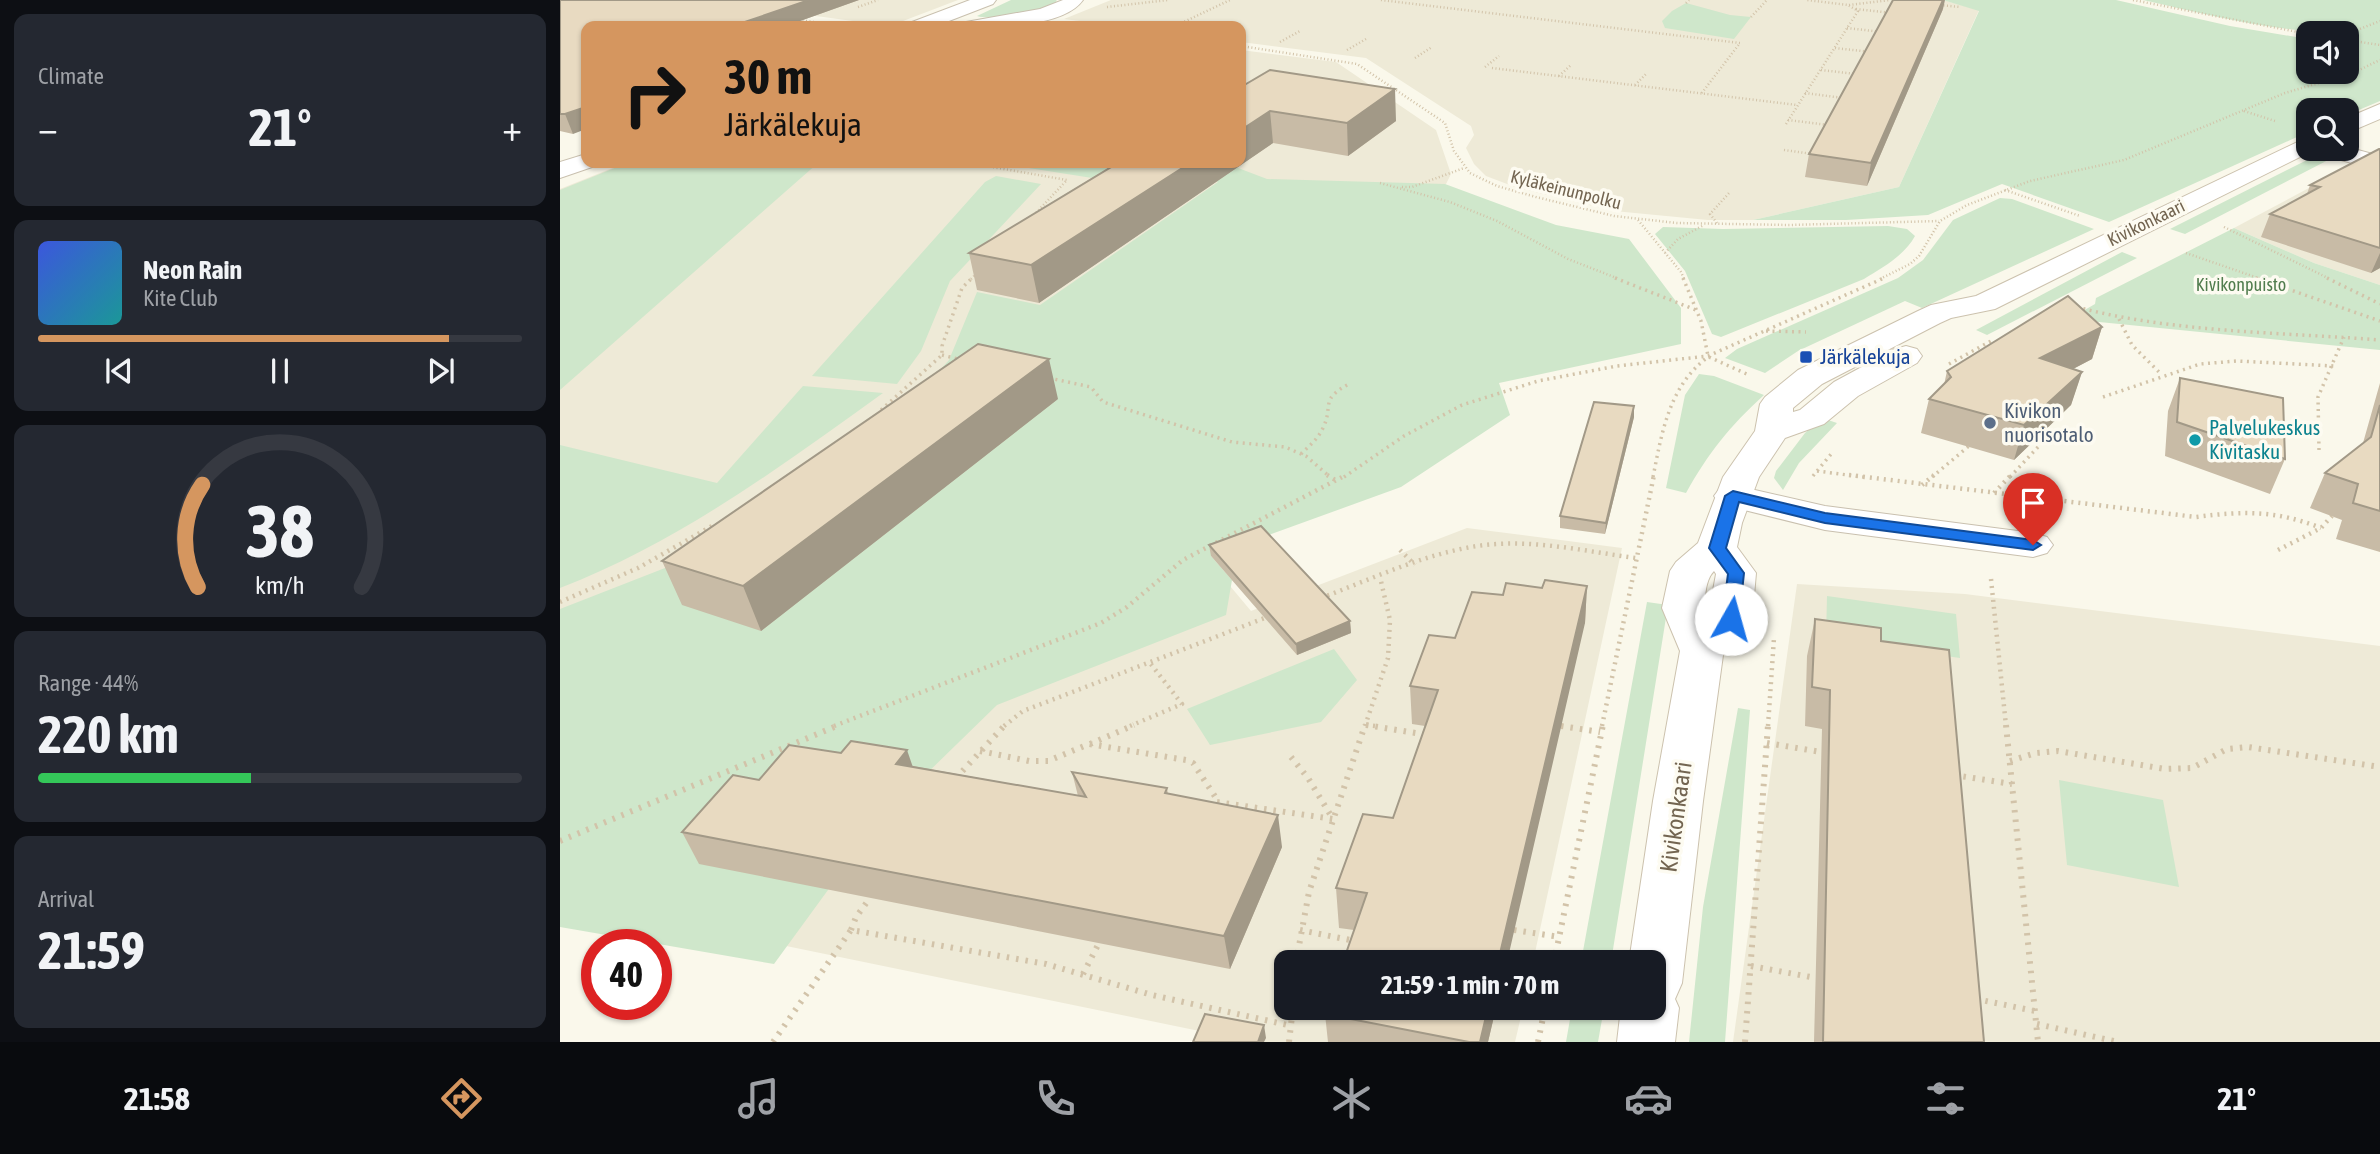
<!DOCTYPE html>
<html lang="en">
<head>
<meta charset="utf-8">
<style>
  :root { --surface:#171b24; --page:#242831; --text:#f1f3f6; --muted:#9ea1a6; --line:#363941; --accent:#d5965f }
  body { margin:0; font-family:"Asap Condensed",sans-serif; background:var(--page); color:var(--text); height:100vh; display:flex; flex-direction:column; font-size:26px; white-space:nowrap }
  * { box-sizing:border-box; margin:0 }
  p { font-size:23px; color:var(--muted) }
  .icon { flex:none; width:38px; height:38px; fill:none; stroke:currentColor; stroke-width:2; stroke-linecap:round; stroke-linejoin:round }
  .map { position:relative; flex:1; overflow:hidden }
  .drawer { display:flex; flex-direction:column; gap:14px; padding:14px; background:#0d0f14; width:560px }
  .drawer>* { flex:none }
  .banner { position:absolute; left:21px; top:21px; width:665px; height:147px; border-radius:14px; box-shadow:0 2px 5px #0004; background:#d5965f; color:#111; overflow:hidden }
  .fabs { position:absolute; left:1736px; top:21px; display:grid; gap:14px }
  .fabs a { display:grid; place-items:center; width:63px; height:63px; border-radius:14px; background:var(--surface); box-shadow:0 2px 5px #0004; font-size:35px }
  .speed { position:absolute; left:21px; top:929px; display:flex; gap:14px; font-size:35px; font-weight:700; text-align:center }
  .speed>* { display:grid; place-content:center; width:91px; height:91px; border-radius:50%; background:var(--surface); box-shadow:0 2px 5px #0004; line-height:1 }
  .speed .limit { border:10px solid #d22; background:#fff; color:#111 }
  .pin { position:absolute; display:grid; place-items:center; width:60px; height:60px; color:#fff; margin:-72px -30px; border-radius:50% 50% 50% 0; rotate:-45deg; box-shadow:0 0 7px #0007 }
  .pin .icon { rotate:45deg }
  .me { position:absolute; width:77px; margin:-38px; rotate:7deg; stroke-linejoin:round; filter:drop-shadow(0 0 5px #0008) }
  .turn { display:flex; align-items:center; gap:24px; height:147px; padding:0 28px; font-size:32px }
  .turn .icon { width:91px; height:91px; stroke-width:2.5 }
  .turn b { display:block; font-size:49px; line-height:60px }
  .big { font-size:52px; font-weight:700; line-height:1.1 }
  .drawer .tile { flex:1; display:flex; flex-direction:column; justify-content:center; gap:10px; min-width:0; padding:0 24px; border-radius:14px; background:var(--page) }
  .drawer .dial { align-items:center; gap:0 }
  .dial svg { height:182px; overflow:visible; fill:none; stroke:var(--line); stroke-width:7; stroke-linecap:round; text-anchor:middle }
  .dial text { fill:var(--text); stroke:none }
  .song { display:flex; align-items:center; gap:21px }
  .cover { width:84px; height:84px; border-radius:10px; background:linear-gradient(135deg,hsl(230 70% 55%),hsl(180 70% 35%)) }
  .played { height:7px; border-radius:4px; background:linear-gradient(90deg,var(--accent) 85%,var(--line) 85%) }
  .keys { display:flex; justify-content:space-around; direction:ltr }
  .heat { display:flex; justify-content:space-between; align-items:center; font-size:38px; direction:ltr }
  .charge { height:10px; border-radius:5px; background:linear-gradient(90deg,#34c759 44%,var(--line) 0) }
  .trip { position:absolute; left:714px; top:950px; width:392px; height:70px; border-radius:14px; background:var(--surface); box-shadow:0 2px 5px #0004; font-weight:700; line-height:70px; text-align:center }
  .menu { display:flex; height:112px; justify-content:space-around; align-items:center; background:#090b0e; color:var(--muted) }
  .menu .icon { width:49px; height:49px }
  .menu .on { color:var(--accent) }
  .menu b { font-size:32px; color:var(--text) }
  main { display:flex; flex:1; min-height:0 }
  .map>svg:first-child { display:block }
</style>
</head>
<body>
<main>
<section class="drawer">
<div class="tile"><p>Climate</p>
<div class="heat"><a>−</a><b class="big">21°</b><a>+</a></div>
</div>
<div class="tile">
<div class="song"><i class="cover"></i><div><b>Neon Rain</b><p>Kite Club</p></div></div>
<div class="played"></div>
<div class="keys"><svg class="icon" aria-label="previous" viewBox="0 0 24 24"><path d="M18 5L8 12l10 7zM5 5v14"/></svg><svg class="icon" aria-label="pause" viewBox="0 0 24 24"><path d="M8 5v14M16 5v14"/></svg><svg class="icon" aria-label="next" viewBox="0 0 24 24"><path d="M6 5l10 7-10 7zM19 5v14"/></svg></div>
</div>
<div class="tile dial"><svg viewBox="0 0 100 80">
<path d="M14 69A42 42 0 1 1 86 69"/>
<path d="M14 69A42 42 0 0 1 16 24" stroke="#d5965f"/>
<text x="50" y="56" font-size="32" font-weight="700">38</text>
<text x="50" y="72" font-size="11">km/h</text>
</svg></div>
<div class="tile"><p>Range · 44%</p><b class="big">220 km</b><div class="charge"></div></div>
<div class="tile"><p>Arrival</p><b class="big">21:59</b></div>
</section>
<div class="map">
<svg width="1820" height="1042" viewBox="0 0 1820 1042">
  <rect width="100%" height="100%" fill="#faf8eb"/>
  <path fill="#eeead7" d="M137,0H398L330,26Z
    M551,0H1383L1419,10L1339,187L1193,220H1148L1054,211L955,187L926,176L914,164L906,148L914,135L911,126L806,58L681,42V26H559L504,19Z
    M681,50L776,62L876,130L891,174L886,184L0,757V189L65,163H681Z
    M1790,166L1820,174V285L1754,263L1674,228Z
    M907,528L1062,548L973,962H726V1008H963L955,1042H651L654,1034L37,907L660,574L691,611Z
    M1237,584L1405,594L1820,646V1042H1173Z"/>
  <path fill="#cfe7cb" d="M451,0H496L497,1C485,12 432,21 417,16Z
    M1383,0H1556L1670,26L1748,39V72H1787V45L1793,46L1787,42V33C1719,33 1649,15 1583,0H1820V101L1787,115V110H1748V132L1549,222L1442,184L1368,215L1286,220H1193L1339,187L1419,11Z
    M1126,3L1170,15L1191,17L1174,39L1105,28L1102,21L1112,11Z
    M1753,157H1774L1625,234L1610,229Z
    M67,163H258L0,390V190Z
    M437,163H665L707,179L885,184L996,225L1069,239L1121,308V344L939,383L950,415L841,487L651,556L672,580L666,615L437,705L358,782L268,890L214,964L0,927V609L105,568L156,537L370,381L389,360L417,292L480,305L658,182L605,172L583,186Z
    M436,176L481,184L390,281L361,351L337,384L252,376L425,182Z
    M1440,198L1452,199L1534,229L1362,308L1345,301L1238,351L1205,373L1165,358L1177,349L1338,278L1363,260L1393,220Z
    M1328,226L1347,229L1355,236C1344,256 1323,267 1304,279L1161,337L1152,334L1125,271L1095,234L1103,227L1163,229Z
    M1674,228L1754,263L1820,285V350L1509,319L1535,304L1536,298Z
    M1562,252L1577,258L1427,335L1416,330Z
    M1139,374L1154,376L1204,395C1169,427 1149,452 1126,493L1106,488L1125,395Z
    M243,386L323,393C220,467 119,542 0,588V445L157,483Z
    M1262,418L1277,423L1239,463L1223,490L1214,478L1216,471L1245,433Z
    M1267,596L1396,614L1400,658L1266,639Z
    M1087,602L1108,605L1051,962H1021Z
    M774,649L797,680L761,722L650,745L627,709Z
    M1178,708L1190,710L1165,1042H1129L1143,907Z
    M1499,780L1603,800L1619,887L1507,865Z
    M1012,1008H1044L1038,1042H1006Z"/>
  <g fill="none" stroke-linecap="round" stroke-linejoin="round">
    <g stroke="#c9c0af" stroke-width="2">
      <path id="street" d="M410,0H436L433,4L376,26H349L352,22Z
        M503,0H523C503,28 435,27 403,26L406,22L480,9Z
        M1787,147L1820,156V171L1760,154L1756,149Z
        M26,154V163H37L35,166L0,178V162Z
        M1173,485L1265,506L1473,533L1487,537L1493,545L1487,553L1473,557L1265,530L1160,504L1154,496L1160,488Z"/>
    </g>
    <g stroke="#ccc2ae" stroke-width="2">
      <path id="secondary" d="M1820,104V119L1787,133V118Z
        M1748,137V149H1756L1435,309L1391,318L1380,323L1262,384L1233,408V412L1240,410L1274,382L1335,349L1346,346L1357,349L1362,356L1357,363L1298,396L1264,424L1225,438L1199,477L1182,523L1177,547L1196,573L1192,619L1163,655L1143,801L1122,983L1115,999L1119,1008L1115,1042H1057L1061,1008H1094V962H1069L1093,801L1120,651L1102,608L1110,571L1116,562L1138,543L1163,477L1195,431L1200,404L1205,397L1238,370L1358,311L1371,305L1416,296ZM1154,571L1156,574L1148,618C1143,606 1144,581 1154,571Z"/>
    </g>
    <path stroke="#d2c3a9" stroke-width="2.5" stroke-dasharray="1 2.5" stroke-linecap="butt" d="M821,0L1180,43L1141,94
      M1573,0L1748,34
      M1126,3L1129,0
      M1289,5L1330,0
      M1380,5L1400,7
      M298,7L318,0
      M547,7L608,0
      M1296,9L1332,13
      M1191,17L1207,0
      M239,20L283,26
      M615,26L670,0
      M672,26L678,23
      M1287,28L1322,32
      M1787,34L1820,21
      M1787,40L1820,45
      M720,42L740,31
      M681,46L797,64L885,123L894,151L910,173L937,186L976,197L1054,216L1117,223L1229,225L1379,221
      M1275,48L1311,52
      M787,50L806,39
      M855,58L872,47
      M925,67L939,56
      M932,68L1237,105
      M1261,70L1296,74
      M999,76L1011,65
      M1075,85L1086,74
      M1245,93L1283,98
      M1684,111L1715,121
      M1228,120L1268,125
      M1226,124L1298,11L1288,5L1247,0
      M1224,150L1253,154
      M409,163L507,180L474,215
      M820,183L890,202L937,221L1008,259L1059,279
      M842,187H852L904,168
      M1445,190L1520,216
      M1078,220L1121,272L1124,279
      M1157,223L1150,214L1170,192
      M1664,227L1770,279
      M1105,253L1118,239L1144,225
      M1626,253L1701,279
      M411,279L416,274
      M1320,279L1350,264L1359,256L1380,221L1407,205L1470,181L1564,160L1725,93L1793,73L1820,60"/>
    <path stroke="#d2c3a9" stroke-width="3.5" stroke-dasharray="2 4.5" stroke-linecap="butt" d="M1055,278L1136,310
      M1123,278L1141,321L1148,356
      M1696,278L1820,321
      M1767,278L1820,304
      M1517,307C1615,333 1720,332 1820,340
      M1559,319L1572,345L1602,375
      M1206,331L1246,332
      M382,355L402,360
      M1149,357L1189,375
      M1389,364L1431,341
      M489,378L531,387L543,402L672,442L725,447L746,456L770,477
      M1543,397L1640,364L1677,361L1774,366
      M321,410L382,355V346L402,288L412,278
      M1759,450L1758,397L1784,337
      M741,454C749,446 758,439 763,428C774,405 759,400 789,384
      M1257,471L1303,477
      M1253,476L1272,453
      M784,477L844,436L902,405L978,381L1057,366L1148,356L1324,278
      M1093,477C1102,432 1109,386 1148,357
      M1372,477L1409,446
      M1450,477L1479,446"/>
    <path stroke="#d2c3a9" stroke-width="4.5" stroke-dasharray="2 5" stroke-linecap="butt" d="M767,475L777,481
      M1289,475L1636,517C1684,511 1715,510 1761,528
      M1362,485L1374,475
      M1434,493L1451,475
      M840,550L855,565
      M1718,550L1761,528L1772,516
      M1431,579L1446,726
      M761,598C817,577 876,548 936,544C983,541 1030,552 1076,558
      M0,602L78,568L152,526
      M806,725L815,726
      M274,726L541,623L567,607L623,560L786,475
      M444,726L463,711L710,616
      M570,726L622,704L590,663
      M805,726L828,658L830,620L820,577
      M1001,726H1004
      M1042,726L1094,475
      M1208,726L1214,638"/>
    <path stroke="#d2c3a9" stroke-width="6" stroke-dasharray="2.5 7" stroke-linecap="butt" d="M806,725L868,735
      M1446,725L1478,1042
      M1001,726L1040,732
      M1207,743L1261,752
      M530,744L574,725
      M420,751L469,761H488L529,744L626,760L633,763L658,801
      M731,757L748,778L773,819
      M1450,761L1476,753L1498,751L1605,769L1632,768L1667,749L1688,747L1820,767
      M1394,775L1452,784
      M396,778L445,725
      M657,802L773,819
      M0,841L279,725
      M291,930L296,917L310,898
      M740,930L795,941
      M954,930L1000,937
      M736,962L749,892L805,725
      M994,962L1043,725
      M1191,966L1256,978
      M523,974L539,943
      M1416,999L1475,1011
      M1477,1024L1558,1042
      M213,1042L291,930L486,964L592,995L732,1026
      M729,1042L733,1008
      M978,1042L985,1008
      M1185,1042L1208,725"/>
    <use href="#street" fill="#fff" fill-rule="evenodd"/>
    <use href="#secondary" fill="#fff" fill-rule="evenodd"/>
  </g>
  <path fill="#c8bba6" d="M0,0H299L226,26H26L13,134L0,131Z
    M1383,9L1307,186L1245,177L1249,154Z
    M681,87L836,121L788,156L713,143L479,303L417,290L409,253Z
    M1820,149V268L1811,273L1701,237L1710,214L1747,194L1750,185Z
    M1542,327L1532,359L1513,369L1522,372L1511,405L1454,460L1361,433L1369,399L1384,385L1387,371Z
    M1620,378L1725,459L1710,494L1605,456L1608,411Z
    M1820,383V552L1776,539L1782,520L1750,508L1765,473L1803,443Z
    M498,399L201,631L122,605L102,561Z
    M1074,406V417L1045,534L1000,528V516Z
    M649,545L790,621L791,633L737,655L651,556Z
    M1027,586L1025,623L794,930L779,928L776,888L833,818L865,726L852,724L850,686L895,638L943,595L982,588Z
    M1255,619L1321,641L1424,1042H1254L1262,729L1245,726L1247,656Z
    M281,753L518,796L512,772L607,788L608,794L722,847L670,969L139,864L122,832L199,780Z
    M767,1008H936L928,1042H768L765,1014Z"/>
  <path fill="#a29987" d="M249,0H299L226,26H186L185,22Z
    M1383,0H1385L1383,9L1307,186L1311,163Z
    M835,89L836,121L788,156L787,123Z
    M26,107V129L13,134L5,114Z
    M710,111L713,143L479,303L471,265L630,163H681V130Z
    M1820,253V268L1811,273Z
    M1542,327L1532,359L1471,391L1480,358Z
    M489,359L498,399L201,631L183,586Z
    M1522,372L1511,405L1454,460L1464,425Z
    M1074,406V417L1045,534L1046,523Z
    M1027,586L1025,623L947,962H938Z
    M790,621L791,633L737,655L736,644Z
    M347,750L358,782L336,764Z
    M718,815L722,847L670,969L664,936Z
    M928,1008H936L928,1042H920Z
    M704,1025L706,1038L704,1042H698Z"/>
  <path fill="#e8dac1" stroke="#a29987" stroke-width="2" d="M0,0H249L185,22L186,26H26V107L5,114H0Z
    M1333,0H1383L1311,163L1249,154Z
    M710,70L835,89L787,123L710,111L681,130V87Z
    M1819,149H1820V248L1710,214L1760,187L1750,185Z
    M558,163H630L471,265L409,253Z
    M1508,296L1542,327L1480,358L1522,372L1464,425L1369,399L1391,377L1387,371Z
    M418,344L489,359L183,586L102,561Z
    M1620,378L1723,398L1725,459L1617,422Z
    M1034,402L1074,406L1046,523L1000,516Z
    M1820,405V511L1793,503L1798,484L1765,473L1811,437Z
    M701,526L790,621L736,644L649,545Z
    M985,580L1027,586L938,962H783L807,893L776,888L803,814L833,818L878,690L850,686L869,635L895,638L912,592L943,595L946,583L982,588Z
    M1255,619L1321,628V641L1389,650L1424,1042H1263L1270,690L1252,687Z
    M291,741L347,750L336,764L526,797L512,772L607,788L605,793L718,815L664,936L122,832L173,775L199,780L229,745L281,753Z
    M767,1008H928L920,1042H909L765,1014Z
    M645,1014L704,1025L698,1042H633Z"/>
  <path fill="#1a73e8" stroke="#114b97" stroke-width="2" d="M1173,491L1265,513L1473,540L1481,545L1473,550L1265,523L1179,502L1166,548L1184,573L1179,619L1171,624L1162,619L1168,574L1149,548L1165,496Z"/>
  <rect fill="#1a4fb4" stroke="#fdfbf1" stroke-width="2.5" x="1239" y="350" width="14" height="14" rx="3.5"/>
  <circle fill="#5c6f8a" stroke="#fdfbf1" stroke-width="2.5" cx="1430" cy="423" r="7"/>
  <circle fill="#0f9aa8" stroke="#fdfbf1" stroke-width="2.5" cx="1635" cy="440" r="7"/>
  <g text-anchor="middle" stroke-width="7" stroke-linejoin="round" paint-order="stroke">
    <g font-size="18" fill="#736551" stroke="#fdfbf1">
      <text transform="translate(1006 190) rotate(14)" y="6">Kyläkeinunpolku</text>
      <text transform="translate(1586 223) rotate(-26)" y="6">Kivikonkaari</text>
    </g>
    <g font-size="18" fill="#507c4d" stroke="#fdfbf1">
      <text x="1681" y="291">Kivikonpuisto</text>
    </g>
    <g font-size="21" fill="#164399" stroke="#fdfbf1" text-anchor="start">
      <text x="1260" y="364">Järkälekuja</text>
    </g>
    <g font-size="21" fill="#4e5e75" stroke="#fdfbf1" text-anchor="start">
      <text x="1444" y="418">Kivikon<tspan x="1444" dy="24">nuorisotalo</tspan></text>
    </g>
    <g font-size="21" fill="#0d838f" stroke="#fdfbf1" text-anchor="start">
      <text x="1649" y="435">Palvelukeskus<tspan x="1649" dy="24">Kivitasku</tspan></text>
    </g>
    <g font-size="24" fill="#736551" stroke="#fdfbf1">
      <text transform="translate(1116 817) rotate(-82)" y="8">Kivikonkaari</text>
    </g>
  </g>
</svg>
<div class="fabs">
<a><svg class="icon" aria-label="sound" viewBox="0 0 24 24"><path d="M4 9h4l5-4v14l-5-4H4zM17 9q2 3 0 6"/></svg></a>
<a><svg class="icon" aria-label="search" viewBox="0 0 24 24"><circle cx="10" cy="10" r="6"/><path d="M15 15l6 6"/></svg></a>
</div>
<div class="speed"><div class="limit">40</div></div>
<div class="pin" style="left:1473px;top:545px;background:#d93025"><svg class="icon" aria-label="arrive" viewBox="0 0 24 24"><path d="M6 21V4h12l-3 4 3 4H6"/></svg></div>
<svg class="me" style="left:1171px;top:619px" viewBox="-20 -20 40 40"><circle r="19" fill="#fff"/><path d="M0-13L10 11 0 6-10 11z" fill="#1a73e8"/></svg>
<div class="trip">21:59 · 1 min · 70 m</div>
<div class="banner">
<div class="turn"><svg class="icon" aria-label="right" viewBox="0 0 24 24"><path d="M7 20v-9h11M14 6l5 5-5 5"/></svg><div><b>30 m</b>Järkälekuja</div></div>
</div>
</div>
</main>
<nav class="menu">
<b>21:58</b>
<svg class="icon on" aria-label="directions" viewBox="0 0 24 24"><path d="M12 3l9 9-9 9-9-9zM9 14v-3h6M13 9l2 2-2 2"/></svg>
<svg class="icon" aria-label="music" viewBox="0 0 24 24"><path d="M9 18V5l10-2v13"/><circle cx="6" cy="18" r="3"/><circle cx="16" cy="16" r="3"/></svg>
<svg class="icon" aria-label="phone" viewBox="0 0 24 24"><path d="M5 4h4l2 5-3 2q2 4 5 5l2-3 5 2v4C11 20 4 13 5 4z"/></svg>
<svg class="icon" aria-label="climate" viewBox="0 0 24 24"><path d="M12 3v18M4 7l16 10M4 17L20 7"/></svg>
<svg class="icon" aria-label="car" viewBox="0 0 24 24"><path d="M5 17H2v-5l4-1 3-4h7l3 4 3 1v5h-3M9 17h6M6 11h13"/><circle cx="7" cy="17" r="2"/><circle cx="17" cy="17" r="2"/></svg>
<svg class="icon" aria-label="filters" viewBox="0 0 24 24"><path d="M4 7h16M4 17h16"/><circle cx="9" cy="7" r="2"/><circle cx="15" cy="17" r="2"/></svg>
<b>21°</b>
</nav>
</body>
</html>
